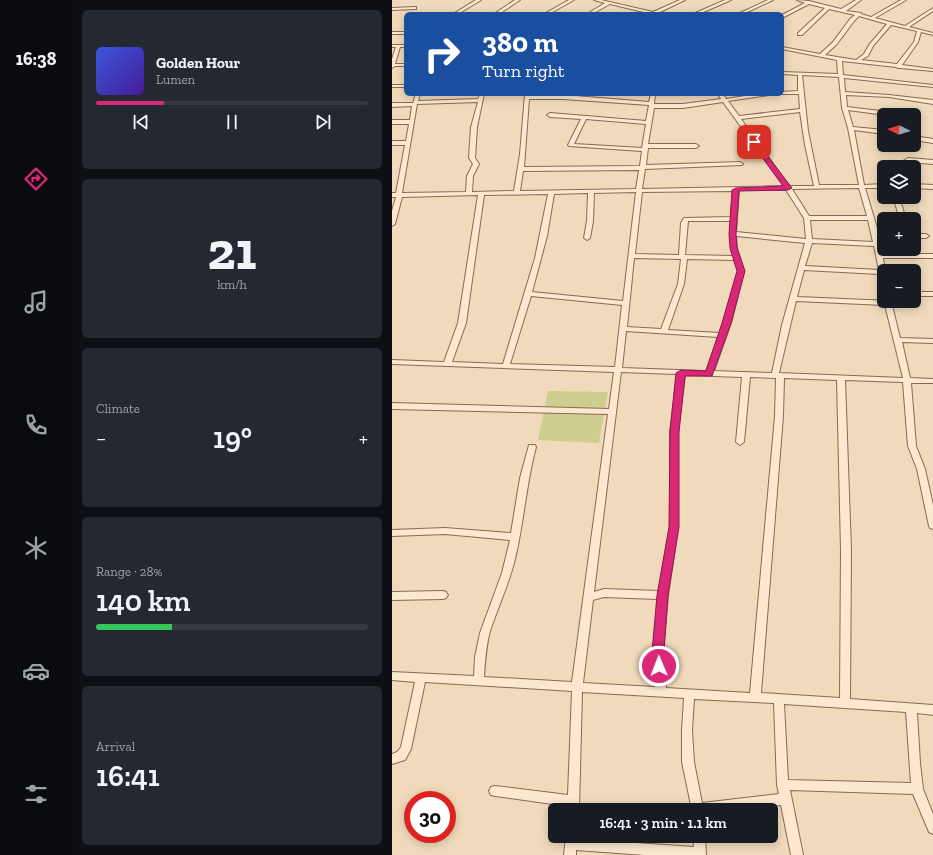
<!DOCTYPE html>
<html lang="en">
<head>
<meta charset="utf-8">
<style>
  :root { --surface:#171b24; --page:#242831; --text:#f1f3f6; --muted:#9ea1a6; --line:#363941; --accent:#db2777 }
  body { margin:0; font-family:"Zilla Slab",serif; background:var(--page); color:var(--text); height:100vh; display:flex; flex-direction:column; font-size:15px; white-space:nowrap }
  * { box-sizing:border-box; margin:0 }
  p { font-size:13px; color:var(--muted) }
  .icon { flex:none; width:22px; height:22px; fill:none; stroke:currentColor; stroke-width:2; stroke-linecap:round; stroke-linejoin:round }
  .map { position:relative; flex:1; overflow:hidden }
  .side { display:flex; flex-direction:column; gap:10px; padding:10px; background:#0d0f14; width:320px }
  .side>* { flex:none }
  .hud { position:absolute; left:12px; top:12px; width:380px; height:84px; border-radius:6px; box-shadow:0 2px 10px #0003; background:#1a4fa0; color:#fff; overflow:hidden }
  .needle { width:26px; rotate:275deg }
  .buttons { position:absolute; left:485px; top:108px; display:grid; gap:8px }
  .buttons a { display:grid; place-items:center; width:44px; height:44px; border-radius:6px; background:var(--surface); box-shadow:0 2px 10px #0003; font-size:20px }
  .speed { position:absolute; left:12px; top:791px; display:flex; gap:8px; font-size:20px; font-weight:700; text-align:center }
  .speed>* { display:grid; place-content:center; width:52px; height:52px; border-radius:50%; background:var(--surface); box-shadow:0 2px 10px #0003; line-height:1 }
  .speed .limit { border:6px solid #d22; background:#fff; color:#111 }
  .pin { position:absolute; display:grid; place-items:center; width:34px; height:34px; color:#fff; margin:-17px; border-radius:8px; box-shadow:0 2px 6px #0006 }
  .me { position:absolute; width:44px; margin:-22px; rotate:359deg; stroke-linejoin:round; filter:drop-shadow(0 0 3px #0008) }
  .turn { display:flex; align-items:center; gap:14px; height:84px; padding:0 12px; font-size:18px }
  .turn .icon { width:52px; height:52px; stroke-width:2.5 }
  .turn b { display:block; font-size:28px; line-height:34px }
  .big { font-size:30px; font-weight:600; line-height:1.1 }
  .side .widget { flex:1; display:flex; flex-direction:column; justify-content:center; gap:6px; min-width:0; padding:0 14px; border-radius:6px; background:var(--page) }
  .side .dial { align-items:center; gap:0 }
  .dial b { font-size:52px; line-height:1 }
  .song { display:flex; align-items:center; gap:12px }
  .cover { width:48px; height:48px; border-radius:6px; background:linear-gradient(135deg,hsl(230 70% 55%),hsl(260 70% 35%)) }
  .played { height:4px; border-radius:2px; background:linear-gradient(90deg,var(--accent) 25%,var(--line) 25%) }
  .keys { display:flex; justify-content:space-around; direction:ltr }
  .heat { display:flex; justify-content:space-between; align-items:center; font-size:22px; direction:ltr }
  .charge { height:6px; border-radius:3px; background:linear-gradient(90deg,#34c759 28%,var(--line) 0) }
  .trip { position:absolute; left:156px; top:803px; width:230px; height:40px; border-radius:6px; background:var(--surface); box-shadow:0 2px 10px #0003; font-weight:600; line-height:40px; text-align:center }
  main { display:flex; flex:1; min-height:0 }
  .dock { display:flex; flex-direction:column; width:72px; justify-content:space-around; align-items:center; background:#090b0e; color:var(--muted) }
  .dock .icon { width:28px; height:28px }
  .dock .active { color:var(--accent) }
  .dock b { font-size:18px; color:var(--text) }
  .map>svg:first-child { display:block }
</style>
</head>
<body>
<main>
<nav class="dock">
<b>16:38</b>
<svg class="icon active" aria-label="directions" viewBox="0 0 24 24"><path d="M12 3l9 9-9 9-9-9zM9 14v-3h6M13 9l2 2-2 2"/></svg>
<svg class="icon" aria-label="music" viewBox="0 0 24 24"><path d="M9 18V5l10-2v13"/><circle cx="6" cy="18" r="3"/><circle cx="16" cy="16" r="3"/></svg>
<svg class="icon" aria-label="phone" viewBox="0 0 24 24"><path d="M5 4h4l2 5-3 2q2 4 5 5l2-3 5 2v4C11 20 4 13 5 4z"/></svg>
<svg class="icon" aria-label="climate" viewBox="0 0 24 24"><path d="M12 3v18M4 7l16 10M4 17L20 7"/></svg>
<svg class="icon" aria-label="car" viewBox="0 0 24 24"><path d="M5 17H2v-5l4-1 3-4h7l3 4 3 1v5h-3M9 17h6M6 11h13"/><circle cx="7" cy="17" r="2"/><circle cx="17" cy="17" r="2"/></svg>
<svg class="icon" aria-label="filters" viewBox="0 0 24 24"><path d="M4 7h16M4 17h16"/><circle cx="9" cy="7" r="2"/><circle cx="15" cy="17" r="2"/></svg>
</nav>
<section class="side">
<div class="widget">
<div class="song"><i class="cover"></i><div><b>Golden Hour</b><p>Lumen</p></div></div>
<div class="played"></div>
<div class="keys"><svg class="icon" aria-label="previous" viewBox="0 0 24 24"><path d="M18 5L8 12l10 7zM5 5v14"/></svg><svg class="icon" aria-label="pause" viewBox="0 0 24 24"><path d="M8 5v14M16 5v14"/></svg><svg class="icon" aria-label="next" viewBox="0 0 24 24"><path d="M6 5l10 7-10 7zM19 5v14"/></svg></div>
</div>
<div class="widget dial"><b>21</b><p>km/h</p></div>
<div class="widget"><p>Climate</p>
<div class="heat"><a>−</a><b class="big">19°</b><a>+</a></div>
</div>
<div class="widget"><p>Range · 28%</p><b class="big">140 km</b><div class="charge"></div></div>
<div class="widget"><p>Arrival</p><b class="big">16:41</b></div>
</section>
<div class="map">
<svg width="541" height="855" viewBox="0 0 541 855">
  <rect width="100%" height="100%" fill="#f0dabb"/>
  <path fill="#cece8f" d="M156,391L216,392L207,443L146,440Z"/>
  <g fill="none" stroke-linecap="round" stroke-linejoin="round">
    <g stroke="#886954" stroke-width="2">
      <path id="minor" d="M84,0H89L66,14H61Z
        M123,0H128L107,14H102Z
        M177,0H182L157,14H152Z
        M202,0H209L261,12L288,0H293L266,13L268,14H260L218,4L200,14H195L213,3Z
        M333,0H339L307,14H301Z
        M376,0H381L351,14H346Z
        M405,0L417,1L449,9L464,0H469L454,11L469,13V14L479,17L509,0H514L483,18L513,26L541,8V11L517,27L541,33V35L529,32L526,42L510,65L541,69V71L508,68H506L504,67L450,61L451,75L541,85V87L452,78L453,92L497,95L541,100V104L497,97L454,95L455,107L505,113L508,115H494L456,110L461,127L492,130V134L462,130L472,185L492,184V188H473L485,228H492V232H485L490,254H541V258H491L493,271H492V282L489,280L487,274L412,270L405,297L499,301L508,338L541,339V343L510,342L518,378L541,379V383H519L524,446L533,469L541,505V529L538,528L537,526L525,469L516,446L511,382L453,380L459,550L458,699L541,705V715L525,713L528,763L531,789L541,814V834L537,832L521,794L398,790L411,855H399L389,805L345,810H300L290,762V730L292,698L190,692L187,810H175V806L103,796L99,795L97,791L99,787L103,786L176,795L180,691L33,682L19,749L13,760L0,764V754L5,752L9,747L23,682L0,680V672L82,676L83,657L88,633L110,573L118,540L53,534L0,536V530L53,528L119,533L128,478L137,445H143L144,447C134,484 132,522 123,559C117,584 106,607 98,631C94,646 93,662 92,677L180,682L216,414L0,409V403L217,409L222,372L0,364V360L52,362L66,323L86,195L10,197L3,224L0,226V211L4,197H0V193H4L13,145H0V141H14L17,124H0V120H18L20,106L0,107V103H21L24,94H28L26,101L86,99L88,94H92L85,127L83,158L87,164L81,176L80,192L122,191L128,154L133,94H137V95H171L257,102L259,94H263L262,104H291L329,99L326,94H331L334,99L366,94H379L377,95L336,101L347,116L408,109L407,94H388H390V92L406,91V75L390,74V72L446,74L445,60L390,49V47L428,54L441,42L458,19L463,15L437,9L410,35H406V33L433,8L417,4L390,18V15L413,3ZM467,16L495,24L477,45L472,54L464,60L433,55L445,44L462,21ZM499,25L525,31L522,42L505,64L469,60L476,56L481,46ZM410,75L447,77L450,108L456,128L467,185H427L416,131ZM137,99H171L257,105L254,121L158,113L155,115L158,117L189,119L176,145L177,146L250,151L248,166L132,167ZM86,102L79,127L77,158L81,164L75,176L74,192L10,193L25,104ZM331,102L392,186L250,189L253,169L350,165L351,164L348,162L254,165L256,148H304L307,146L304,144H256L262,108H291ZM408,112L413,145L422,186H397L349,119ZM194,119L254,124L250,148L182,144ZM247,170L244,189L128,191L131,171ZM467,188L475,216H417L400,189ZM347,190H394L412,218L414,239L344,232ZM341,191L339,217L292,218L289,223L287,255L243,254L250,192ZM244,192L231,301L140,292L155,236L162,194L196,193L195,221L192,238L195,240L198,238L201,221L202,193ZM156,194L143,258L111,364L60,362L74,323L92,195ZM418,220H476L481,242L420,239ZM296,221H339V248L341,256L293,255ZM344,236L413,243L390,325L380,373L322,371L339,323L352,271L345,248ZM420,243L482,246L487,270L413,266ZM242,258L289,259L286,284L269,329L235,327ZM295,259L342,260L346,271L328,333L276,330L292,284ZM139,296L230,305L223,367L118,364ZM404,301L493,305L511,378L387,373ZM234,331L326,337L314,371L230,368ZM229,372L285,374L278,432V527L267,591L212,589L202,592ZM293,375L350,377L344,442L348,445L352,442L358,377L384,378L383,416L358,693L274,688L271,652L276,595L286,527V432ZM392,378L445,380L449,550L448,698L369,693L391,416ZM212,597L266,599L261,652L263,687L191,683L201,600ZM302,699L382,703L385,785L387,794L310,803L302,762L300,730ZM392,704L514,712L519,783L396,780Z
        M23,7H24V9L0,10V8Z
        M0,32H14V34H0Z
        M0,45H14V47H8L3,64H14V66H3L0,68V59L4,47H0Z
        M0,85H14V87H0Z
        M522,114L525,116V118H522V115H520Z
        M522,136L541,139V143L522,140Z
        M516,158L541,160V164L517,162V167H511V161Z
        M522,184L541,185V189L522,188Z
        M501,197H507L514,219H508Z
        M522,234H534L537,236L534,238H522Z
        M522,292H541V296H522Z
        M51,591L54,592L56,595L54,598L51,599L0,600V592Z
        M174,836H186V839L302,847L301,836H313L314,855H253L184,850V855H172Z"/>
    </g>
    <use href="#minor" fill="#fbe8cf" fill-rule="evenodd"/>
  </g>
  <path fill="#db2777" stroke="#8e194d" d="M362,140L364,141L400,188L396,190L347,191L344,234L345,248L353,271L339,323L320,376H293L287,432V527L276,595L272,652L273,666L271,669L267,671L263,669L260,652L265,595L277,527L278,432L284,373L289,370L314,371L330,323L345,271L338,248L337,234L340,190L344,188L391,186L359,142Z"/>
</svg>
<div class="buttons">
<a><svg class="needle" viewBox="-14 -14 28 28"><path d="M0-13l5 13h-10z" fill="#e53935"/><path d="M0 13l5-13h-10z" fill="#9ea1a6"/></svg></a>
<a><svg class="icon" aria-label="layers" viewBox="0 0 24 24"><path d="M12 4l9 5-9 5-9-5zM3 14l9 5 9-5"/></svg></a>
<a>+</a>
<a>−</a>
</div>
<div class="speed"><div class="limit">30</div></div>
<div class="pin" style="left:362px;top:142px;background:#d93025"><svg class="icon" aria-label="arrive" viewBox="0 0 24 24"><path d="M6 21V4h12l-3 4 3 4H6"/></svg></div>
<svg class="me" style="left:267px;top:666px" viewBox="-20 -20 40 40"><circle r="17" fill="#db2777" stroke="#fff" stroke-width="3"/><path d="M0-11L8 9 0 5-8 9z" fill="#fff"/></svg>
<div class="trip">16:41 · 3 min · 1.1 km</div>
<div class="hud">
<div class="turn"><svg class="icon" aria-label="right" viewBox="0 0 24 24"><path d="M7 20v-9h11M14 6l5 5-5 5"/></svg><div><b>380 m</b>Turn right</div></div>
</div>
</div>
</main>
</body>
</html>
